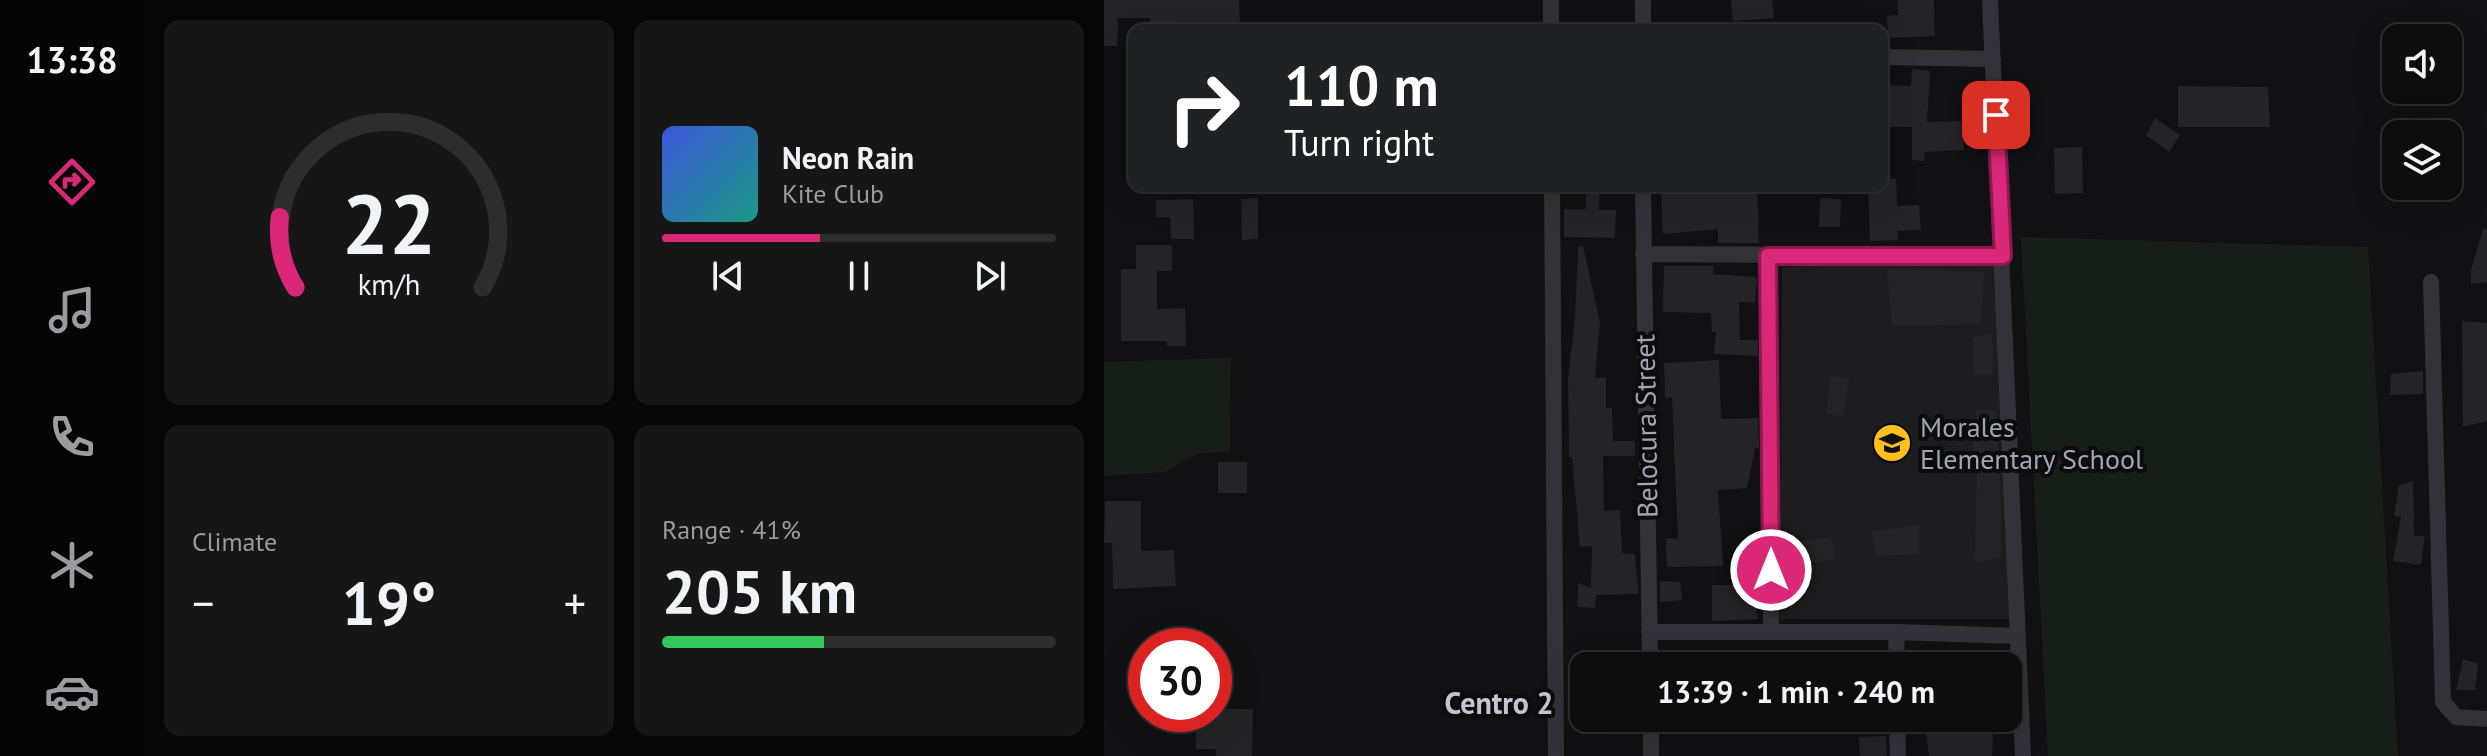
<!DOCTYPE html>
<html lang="en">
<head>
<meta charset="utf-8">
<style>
  :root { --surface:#0d0d0e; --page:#161617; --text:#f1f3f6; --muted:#9a9c9e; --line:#2d2d2e; --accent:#db2777 }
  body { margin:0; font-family:"PT Sans",sans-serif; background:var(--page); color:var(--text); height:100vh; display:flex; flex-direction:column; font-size:30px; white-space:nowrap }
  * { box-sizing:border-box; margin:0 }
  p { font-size:26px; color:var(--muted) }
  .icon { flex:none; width:44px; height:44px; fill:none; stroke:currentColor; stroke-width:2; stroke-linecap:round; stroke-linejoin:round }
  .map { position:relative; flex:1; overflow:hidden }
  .drawer { display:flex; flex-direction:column; gap:20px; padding:20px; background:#070708; width:960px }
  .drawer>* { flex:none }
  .hud { position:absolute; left:24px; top:24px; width:760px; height:168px; border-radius:16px; box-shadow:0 8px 32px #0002,0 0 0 2px var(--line); background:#202124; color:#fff; overflow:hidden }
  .buttons { position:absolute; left:1278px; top:24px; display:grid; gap:16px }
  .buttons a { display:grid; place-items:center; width:80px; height:80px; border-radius:16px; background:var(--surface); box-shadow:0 8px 32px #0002,0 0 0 2px var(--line); font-size:40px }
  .speed { position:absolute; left:24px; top:628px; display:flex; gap:16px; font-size:40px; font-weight:700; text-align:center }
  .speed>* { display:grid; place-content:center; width:104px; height:104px; border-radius:50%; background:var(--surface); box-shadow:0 8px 32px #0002,0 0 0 2px var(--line); line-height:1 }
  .speed .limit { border:12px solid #d22; background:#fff; color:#111 }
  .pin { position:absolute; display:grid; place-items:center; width:68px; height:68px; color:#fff; margin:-34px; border-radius:16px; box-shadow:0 4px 12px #0006 }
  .me { position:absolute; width:88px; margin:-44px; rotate:0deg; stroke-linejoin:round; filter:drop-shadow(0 0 6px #0008) }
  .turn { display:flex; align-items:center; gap:28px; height:168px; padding:0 24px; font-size:36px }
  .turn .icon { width:104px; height:104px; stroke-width:2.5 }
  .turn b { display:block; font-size:56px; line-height:68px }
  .big { font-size:60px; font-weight:800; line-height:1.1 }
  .drawer .tile { flex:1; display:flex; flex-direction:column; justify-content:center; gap:12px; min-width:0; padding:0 28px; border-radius:16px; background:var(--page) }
  .drawer .dial { align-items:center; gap:0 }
  .dial svg { height:208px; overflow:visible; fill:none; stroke:var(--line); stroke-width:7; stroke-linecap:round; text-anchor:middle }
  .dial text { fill:var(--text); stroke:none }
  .song { display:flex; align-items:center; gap:24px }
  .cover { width:96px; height:96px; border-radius:12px; background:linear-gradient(135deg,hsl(230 70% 55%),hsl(170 70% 35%)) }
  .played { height:8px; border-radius:4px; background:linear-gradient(90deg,var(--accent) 40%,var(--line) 40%) }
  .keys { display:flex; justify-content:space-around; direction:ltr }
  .heat { display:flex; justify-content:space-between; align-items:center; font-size:44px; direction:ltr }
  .charge { height:12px; border-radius:6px; background:linear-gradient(90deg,#34c759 41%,var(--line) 0) }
  .drawer .tiles { flex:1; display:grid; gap:20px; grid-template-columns:repeat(2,1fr) }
  .trip { position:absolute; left:466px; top:652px; width:452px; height:80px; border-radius:16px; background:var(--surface); box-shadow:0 8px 32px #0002,0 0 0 2px var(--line); font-weight:800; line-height:80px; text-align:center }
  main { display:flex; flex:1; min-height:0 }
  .dock { display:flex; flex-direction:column; width:144px; justify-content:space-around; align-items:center; background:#050506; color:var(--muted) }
  .dock .icon { width:56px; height:56px }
  .dock .selected { color:var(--accent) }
  .dock b { font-size:36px; color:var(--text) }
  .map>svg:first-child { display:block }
</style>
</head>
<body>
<main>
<nav class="dock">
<b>13:38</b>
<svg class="icon selected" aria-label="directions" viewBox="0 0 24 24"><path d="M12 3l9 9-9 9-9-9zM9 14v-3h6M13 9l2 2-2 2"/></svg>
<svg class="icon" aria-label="music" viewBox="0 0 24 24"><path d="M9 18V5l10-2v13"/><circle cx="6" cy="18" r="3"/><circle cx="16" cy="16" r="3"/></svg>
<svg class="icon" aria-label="phone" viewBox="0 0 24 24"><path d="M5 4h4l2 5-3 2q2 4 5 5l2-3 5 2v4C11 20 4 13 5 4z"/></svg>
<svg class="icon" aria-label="climate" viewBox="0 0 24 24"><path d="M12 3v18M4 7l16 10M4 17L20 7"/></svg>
<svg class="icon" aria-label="car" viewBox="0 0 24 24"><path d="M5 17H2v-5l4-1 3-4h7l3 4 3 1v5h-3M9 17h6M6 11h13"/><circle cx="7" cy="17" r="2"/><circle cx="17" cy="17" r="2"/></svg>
</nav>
<section class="drawer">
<div class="tiles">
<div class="tile dial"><svg viewBox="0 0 100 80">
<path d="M14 69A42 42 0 1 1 86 69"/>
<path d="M14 69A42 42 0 0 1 8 42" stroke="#db2777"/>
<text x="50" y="56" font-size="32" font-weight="700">22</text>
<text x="50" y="72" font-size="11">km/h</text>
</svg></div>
<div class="tile">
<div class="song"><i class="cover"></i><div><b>Neon Rain</b><p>Kite Club</p></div></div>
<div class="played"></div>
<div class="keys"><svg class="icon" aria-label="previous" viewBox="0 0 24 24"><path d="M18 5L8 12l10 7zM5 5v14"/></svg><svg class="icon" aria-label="pause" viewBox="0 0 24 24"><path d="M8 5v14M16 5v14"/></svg><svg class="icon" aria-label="next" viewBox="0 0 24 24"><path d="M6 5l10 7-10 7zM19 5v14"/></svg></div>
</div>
<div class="tile"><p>Climate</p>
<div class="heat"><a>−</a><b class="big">19°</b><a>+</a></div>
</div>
<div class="tile"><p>Range · 41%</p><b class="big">205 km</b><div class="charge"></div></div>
</div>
</section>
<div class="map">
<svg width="1383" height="756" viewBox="0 0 1383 756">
  <rect width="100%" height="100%" fill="#111113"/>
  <path fill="#1d1d20" d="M891,262L905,619H676L678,267Z"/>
  <path fill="#171e18" d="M917,237L1264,247L1294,756H944Z
    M127,358L126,452L93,454L61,472L0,476V362Z"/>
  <path fill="#242427" d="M0,0H135L136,25L47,30L46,18H14L13,46H0Z
    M627,0H668L670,18L629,21Z
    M793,0H830L831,36L784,38L783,16L794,15Z
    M808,69L826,71L823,122L859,121L860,150L821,152L820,161L808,160V127H778V85L807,86Z
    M1074,86L1164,87L1166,127H1074Z
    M1051,118L1076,135L1065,152L1042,135Z
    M978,147L979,193L951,194L950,148Z
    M778,179H792L793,206L815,205L817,230L793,231L794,240L766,241L764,186H778Z
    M482,186H496L495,210H512L511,238L460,237V209H482Z
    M612,186H653L655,243H614V229L559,234L557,191L612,189Z
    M154,198V239L138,240L137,199Z
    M716,198L737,199L736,227H715Z
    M89,199L90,239H67L66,217H52V200Z
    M1379,229H1383V282L1367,284V270Z
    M32,245H68V271H53V309L81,308L82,346H63V341H17V269H32Z
    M479,246L496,322L491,378L502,377V408H508L509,441H531V456H499L500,511L516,510L518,553L531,554L534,594L492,595L491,608L473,607L474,583L487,588L488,546L476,547L468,457H465L464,378L471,319L474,247Z
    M560,266H609V274L653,277L651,303L635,302L636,340H654V356L610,354L612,332H608L607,313L559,312Z
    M783,269L880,272L877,324L788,326Z
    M1358,321L1383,323V421L1359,427Z
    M888,334L889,375H870L869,337Z
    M615,360L617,419L654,418L655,448H651L643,488L614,490L619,566L563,567L562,538L574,539L568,397L561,398L560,363Z
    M1319,371V394L1286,395L1287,374Z
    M727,376L745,378L739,416L722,414Z
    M872,410H893L897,515V558L871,562L873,462L867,463Z
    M114,462H143V493H114Z
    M1309,481L1310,536H1321L1317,565L1289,561L1297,517L1290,516L1295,485Z
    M1,501H37V551L70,550L72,586L9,589L8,543H0Z
    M815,525V554L771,556L768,531Z
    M727,537L731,559L687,565L685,543Z
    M556,581L576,582L578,600L556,602Z
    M608,585H651L654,619L608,621Z
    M1359,659L1374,664L1371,690H1352Z
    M110,709H149L148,756H112V749H92V714H110Z
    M820,718H899L900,732H889L888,756H825Z
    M782,736L783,756H756L755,737Z"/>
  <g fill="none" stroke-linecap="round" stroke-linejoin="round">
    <path stroke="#323238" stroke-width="16" d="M447,0V30
      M886,0L919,756
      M539,30V0
      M778,57L889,59
      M448,186L452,756
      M539,186L546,666
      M539,254L899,256
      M664,256L667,632
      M1327,282L1339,702L1352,717L1383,719
      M545,632H792L914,636
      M792,632L793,666
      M547,718V756
      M793,718L794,756"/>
  </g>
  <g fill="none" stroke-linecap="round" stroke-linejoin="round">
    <g stroke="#8e194d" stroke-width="20">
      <path id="route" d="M667,570L664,256H899L892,115"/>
    </g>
    <use href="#route" stroke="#db2777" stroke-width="14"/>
  </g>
  <defs>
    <g id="school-disc" transform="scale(2)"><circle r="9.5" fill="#ffbf1d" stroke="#0c0c0e"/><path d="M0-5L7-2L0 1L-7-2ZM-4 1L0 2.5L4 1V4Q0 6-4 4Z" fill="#111"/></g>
  </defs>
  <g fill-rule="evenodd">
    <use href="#school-disc" x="788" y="443"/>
  </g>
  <g text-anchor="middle" stroke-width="8" stroke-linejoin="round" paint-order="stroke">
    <g font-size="28" fill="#a1a6b5" stroke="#0c0c0e">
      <text transform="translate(542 426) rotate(-91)" y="10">Belocura Street</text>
    </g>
    <g font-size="28" fill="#a1a6b5" stroke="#0c0c0e" text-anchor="start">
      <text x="816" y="437">Morales<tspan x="816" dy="32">Elementary School</tspan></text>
    </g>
    <g font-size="30" font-weight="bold" fill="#c2c5d1" stroke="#0c0c0e">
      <text x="395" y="714">Centro 2</text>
    </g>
  </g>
</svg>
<div class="buttons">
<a><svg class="icon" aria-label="sound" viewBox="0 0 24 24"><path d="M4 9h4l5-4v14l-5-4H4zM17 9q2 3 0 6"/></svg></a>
<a><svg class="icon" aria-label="layers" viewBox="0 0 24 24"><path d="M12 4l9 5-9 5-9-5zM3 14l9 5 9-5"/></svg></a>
</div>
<div class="speed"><div class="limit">30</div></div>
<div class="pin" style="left:892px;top:115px;background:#d93025"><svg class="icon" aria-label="arrive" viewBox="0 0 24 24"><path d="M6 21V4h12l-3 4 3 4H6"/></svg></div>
<svg class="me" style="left:667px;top:570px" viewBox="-20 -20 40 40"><circle r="17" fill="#db2777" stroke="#fff" stroke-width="3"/><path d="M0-11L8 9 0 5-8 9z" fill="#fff"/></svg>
<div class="trip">13:39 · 1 min · 240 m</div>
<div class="hud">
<div class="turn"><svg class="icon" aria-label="right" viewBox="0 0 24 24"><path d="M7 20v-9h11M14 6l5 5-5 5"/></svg><div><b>110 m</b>Turn right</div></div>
</div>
</div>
</main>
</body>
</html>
